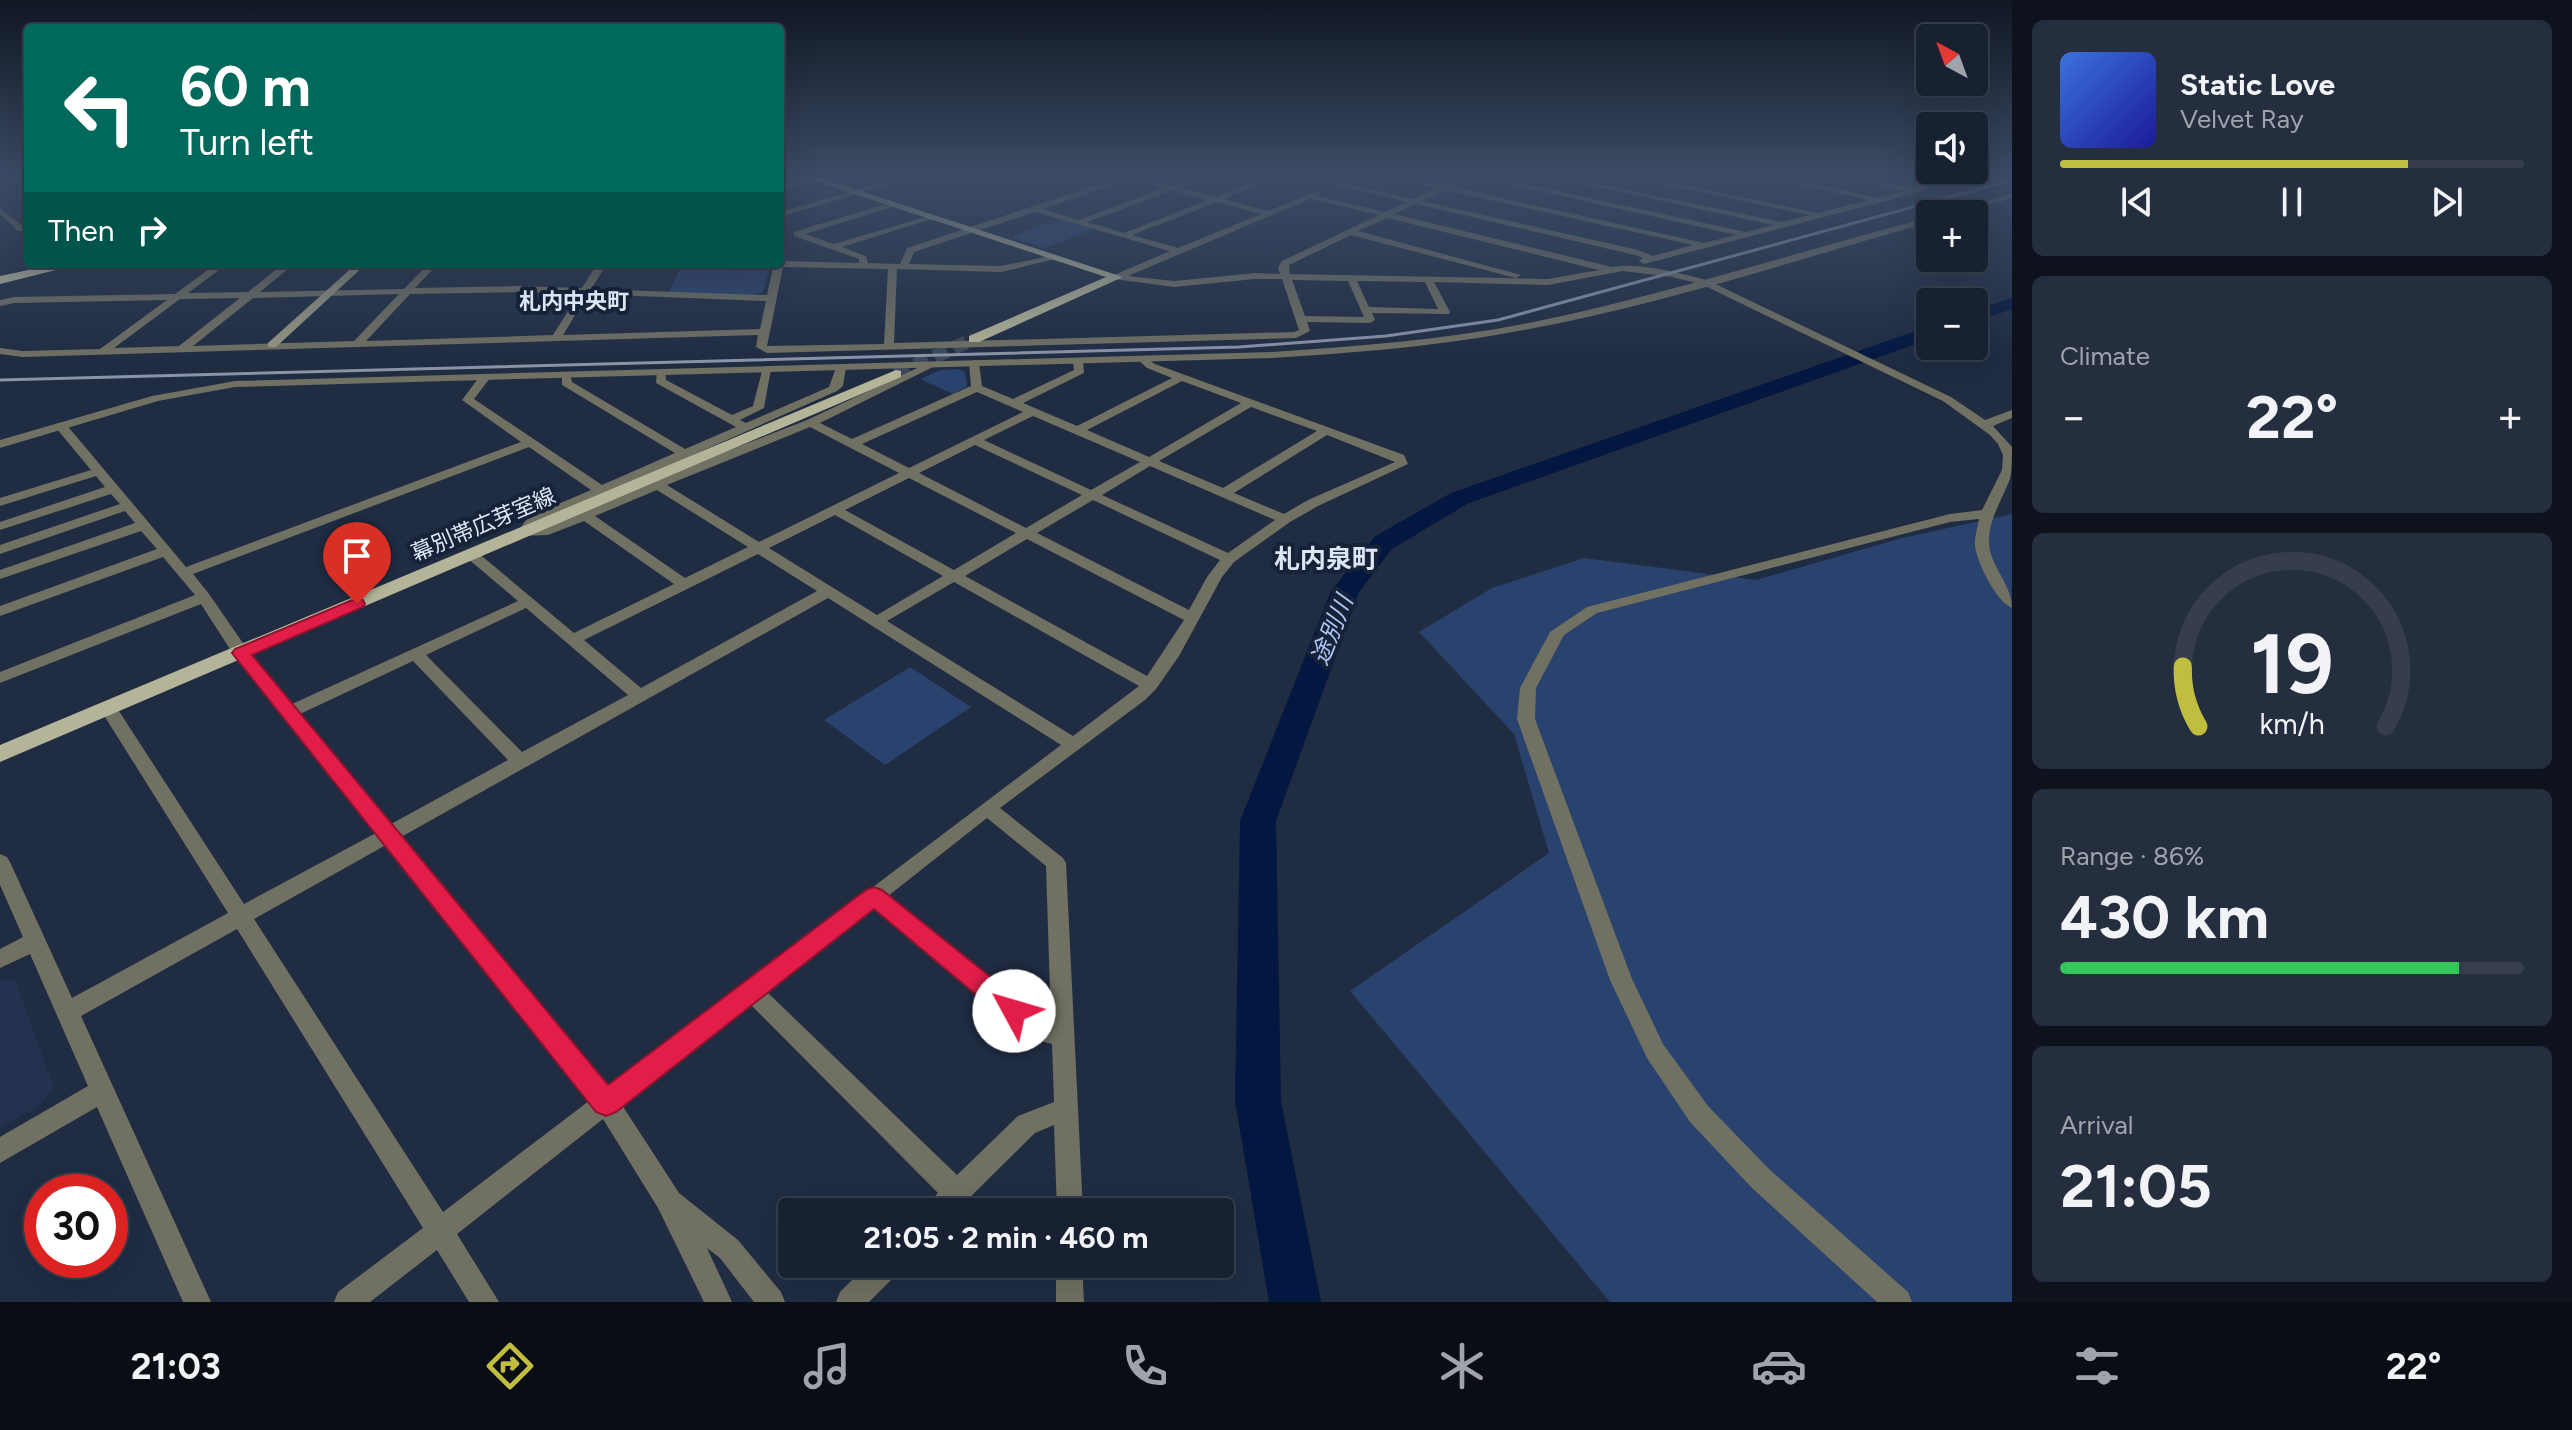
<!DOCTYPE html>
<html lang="en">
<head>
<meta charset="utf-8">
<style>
  :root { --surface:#172132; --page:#242e3e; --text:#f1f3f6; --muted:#9ea3ac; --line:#363e4d; --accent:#c0be40 }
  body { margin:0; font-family:Figtree,"Noto Sans JP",sans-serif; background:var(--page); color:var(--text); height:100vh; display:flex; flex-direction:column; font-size:30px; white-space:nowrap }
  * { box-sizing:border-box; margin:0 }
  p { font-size:26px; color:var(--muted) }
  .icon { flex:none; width:44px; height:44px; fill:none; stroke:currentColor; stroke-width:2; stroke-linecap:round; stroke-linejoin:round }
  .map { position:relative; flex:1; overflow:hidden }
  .side { display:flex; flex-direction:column; gap:20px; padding:20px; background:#0d121c; width:560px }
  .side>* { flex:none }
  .guide { position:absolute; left:24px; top:24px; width:760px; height:244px; border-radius:8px; box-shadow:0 8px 32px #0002,0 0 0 2px var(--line); background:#00695c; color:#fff; overflow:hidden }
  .needle { width:52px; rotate:319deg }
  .tools { position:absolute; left:1916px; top:24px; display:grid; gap:16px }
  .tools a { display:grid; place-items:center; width:72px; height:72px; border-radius:8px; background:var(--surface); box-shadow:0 8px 32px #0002,0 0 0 2px var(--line); font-size:40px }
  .speed { position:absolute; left:24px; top:1174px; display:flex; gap:16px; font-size:40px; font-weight:700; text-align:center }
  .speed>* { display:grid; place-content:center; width:104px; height:104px; border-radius:50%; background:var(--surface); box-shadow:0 8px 32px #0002,0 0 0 2px var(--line); line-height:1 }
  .speed .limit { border:12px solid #d22; background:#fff; color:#111 }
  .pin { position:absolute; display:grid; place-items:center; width:68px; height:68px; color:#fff; margin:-82px -34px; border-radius:50% 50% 50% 0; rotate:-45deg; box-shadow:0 0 8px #0007 }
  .pin .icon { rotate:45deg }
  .me { position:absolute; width:88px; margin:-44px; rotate:309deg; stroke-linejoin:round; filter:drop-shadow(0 0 6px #0008) }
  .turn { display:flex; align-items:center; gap:28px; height:168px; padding:0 24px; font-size:36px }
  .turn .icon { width:104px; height:104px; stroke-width:2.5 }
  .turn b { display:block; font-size:56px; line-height:68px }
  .then { display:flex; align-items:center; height:76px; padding:0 24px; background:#0003; gap:16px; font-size:30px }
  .big { font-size:60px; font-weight:700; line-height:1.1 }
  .side .tile { flex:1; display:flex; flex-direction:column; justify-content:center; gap:12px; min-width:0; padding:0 28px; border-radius:12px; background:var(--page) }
  .side .dial { align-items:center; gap:0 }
  .dial svg { height:208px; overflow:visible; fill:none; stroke:var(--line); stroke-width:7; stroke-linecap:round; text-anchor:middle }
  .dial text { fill:var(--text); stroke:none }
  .song { display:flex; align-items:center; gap:24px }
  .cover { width:96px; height:96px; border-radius:12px; background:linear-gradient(135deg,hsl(220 70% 55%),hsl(240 70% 35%)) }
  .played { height:8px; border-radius:4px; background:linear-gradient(90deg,var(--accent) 75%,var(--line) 75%) }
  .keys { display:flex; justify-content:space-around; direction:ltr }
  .heat { display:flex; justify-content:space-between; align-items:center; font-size:44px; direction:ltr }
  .charge { height:12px; border-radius:6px; background:linear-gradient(90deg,#34c759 86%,var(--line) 0) }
  .trip { position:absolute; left:778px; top:1198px; width:456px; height:80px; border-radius:8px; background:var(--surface); box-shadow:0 8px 32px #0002,0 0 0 2px var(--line); font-weight:700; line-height:80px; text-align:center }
  .tab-bar { display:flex; height:128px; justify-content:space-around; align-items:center; background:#090d14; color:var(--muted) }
  .tab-bar .icon { width:56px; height:56px }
  .tab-bar .on { color:var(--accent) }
  .tab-bar b { font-size:36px; color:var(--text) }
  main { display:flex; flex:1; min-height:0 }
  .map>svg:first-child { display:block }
</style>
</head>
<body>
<main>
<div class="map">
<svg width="2012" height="1302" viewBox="0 0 2012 1302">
  <rect width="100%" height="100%" fill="#1f2c42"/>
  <path fill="#23324f" d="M15,980L54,1088L40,1105L0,1128V981Z"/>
  <path fill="#2a426e" d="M1059,219L1094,229L1045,248L1009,237Z
    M680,269L769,271L763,292L754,295L669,292Z
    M958,369L965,372L967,386L953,394L920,379L940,370Z
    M2012,514V1302H1610L1350,991L1549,853L1514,734L1419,632L1492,588L1584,558L1756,580L1902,538Z
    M910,667L971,707L885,765L824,720Z"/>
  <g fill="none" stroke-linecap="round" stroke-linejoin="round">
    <path fill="#031741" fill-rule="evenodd" d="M2012,298V309L1974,322V310Z
      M1930,326V339L1469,503L1392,549L1359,592L1276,821L1281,1101L1321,1302H1269L1235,1101L1240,821L1331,591L1374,537L1451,493Z"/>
    <path stroke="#3c485d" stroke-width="14" stroke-dasharray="14 7" stroke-linecap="butt" d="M896,374L974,339"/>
    <path fill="#707063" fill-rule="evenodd" d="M805,178L815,179L780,190V186Z
      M898,178H910L780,217V212Z
      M1118,178H1142L1171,186L1191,178H1202L1179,188L1216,197L1264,178H1275L1224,199L1268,211L1317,191L1321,193L1317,196L1385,212L1407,202L1335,184L1339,182L1414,199L1437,188L1399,178C1413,178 1426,184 1441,184C1449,184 1458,178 1467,178L1452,187L1704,243L1736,235L1482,178H1497L1746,232L1773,225L1570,181L1574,179L1783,222L1810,215L1634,178H1650L1818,213L1869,200L1769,178H1785L1879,198L1905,191L1849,178C1866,178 1909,191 1921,185L1923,178H1931L1927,188L1920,192L1644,264L1639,261L1643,258L1635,255L1416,204L1394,214L1612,267C1642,262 1677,273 1707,280L1951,397L1985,420L2012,410V418L1993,426L2012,447C2012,457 2012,469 2010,479C2002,500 1988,520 1989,544C1991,567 2012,585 2012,608C1996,601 1977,563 1975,546C1974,538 1978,527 1979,519L1950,522L1597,613L1564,635L1536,688L1535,719L1632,979L1663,1044L1708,1106L1770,1170L1908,1292L1912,1302H1877L1752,1188L1690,1122L1647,1058L1610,980L1517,719L1520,688L1550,632L1587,607L1950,514L1982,510L2002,470L2003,455L1998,444L1990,435L1943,401L1701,284L1672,277L1623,271L1548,285L1434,282L1450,312L1449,314L1372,313L1375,320L1370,323L1307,322L1310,331L1296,338L767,353L756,347L758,335L23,357L0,354V348L23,351L100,349L167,300L14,303L0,306V300L14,297L175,294L216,264H227L188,293L248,292L283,264H294L260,292L404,289L428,264H438L415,288L518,286L582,288L597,264H607L591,289L767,295L774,264H780V261L859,263V259L794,236V232L892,202L895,206L805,234L834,244L932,215V219L842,247L866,256L868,263L900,264L907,248ZM1129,179L1164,188L1079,220L1043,209ZM1445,190L1693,245L1653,256L1638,250L1422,201ZM1172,191L1208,200L1124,233L1087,222ZM1310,199L1379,215L1282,261L1278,268L1280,274L1255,273L1174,281L1128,276ZM1217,202L1261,214L1178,248L1132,235ZM1035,212L1170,251L1114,275V279L1174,287L1255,279H1282L1299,330L1294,332L894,343L897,269L1001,272L1059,258L1055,255L1001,266L909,264L914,252ZM1387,218L1599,270L1548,279L1290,274L1289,265L1351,235L1516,278L1521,275L1358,231ZM783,267L888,269L884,344L767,346ZM1292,280L1348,281L1364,317L1305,316ZM1357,281L1425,282L1438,309L1369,307ZM518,292L579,294L553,335L366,341L410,294ZM399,294L354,341L193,346L253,298ZM588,294L766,301L760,329L563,335ZM240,298L179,346L114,348L180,299Z
      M0,208L24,227V231H18L0,214Z
      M1142,356L1155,364L1404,455L1408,464L1318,506L1290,522L1234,562L1222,577L1179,656L1156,689L1145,700L1000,808L1063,858L1066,863L1083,1212H1057L1054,1125L1035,1133L955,1212H924L928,1203L938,1193L750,1004L622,1105L679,1193L738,1240L781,1292L785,1302H754L720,1258L707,1248L732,1302H704L658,1208L603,1119L457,1234L499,1302H469L437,1250L370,1302H334L338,1292L423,1228L237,929L81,1016L211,1302H183L97,1107L0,1163V1137L88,1086L30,954L0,968V949L23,937L0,885V854L7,857L10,862L72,998L228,913L100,709L103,705H115L244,904L376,833L235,657L201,604L0,683V672L195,595L163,557L0,616V606L157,549L141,531L0,579V570L135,523L125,511L0,554V545L120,504L111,494L0,530V522L105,487L96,476L0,506V498L91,470L57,429V423H65L186,567L521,442L462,400L480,376L484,375L490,378L474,399L602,485L675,453L562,385V374H570L572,382L685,449L736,427L656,383L657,371H665L666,380L732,415L753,406L762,371L771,369L764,408L740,420L746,423L829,387L837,365L846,367L843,386L837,391L693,455L691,458L538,523L534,528L546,527L714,456L807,420L928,363L937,365L820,423L852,439L971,386L969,363L974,360L979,363L982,386L1013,399L1074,370L1073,361L1078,358L1083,361L1084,373L1023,403L1077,426L1172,378L1147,368L1137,359ZM1182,381L1241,403L1149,457L1087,430ZM977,392L1023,412L909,468L862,444ZM1251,407L1317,431L1223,488L1159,461ZM1033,416L1140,462L1091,490L984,440ZM810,427L899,473L759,542L667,485ZM1327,435L1395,462L1308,500L1284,514L1234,493ZM975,445L1082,495L1026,528L919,473ZM529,447L591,490L528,517L517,533L519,536L548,535L584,521L674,584L574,633L477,552H467L465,555L467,558L518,601L292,704L247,649L209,594L193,574ZM1150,466L1275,520L1228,553L1102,495ZM909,478L1016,533L954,570L845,510ZM657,490L748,547L685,578L595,516ZM1093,500L1220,560L1207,577L1189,610L1037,533ZM835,515L943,576L877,615L769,548ZM1027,539L1184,620L1147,676L965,576ZM758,554L817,591L641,688L584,640ZM954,582L1139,686L1073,736L887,621ZM828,598L1061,745L608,1087L401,837ZM526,608L628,695L522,752L426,655ZM413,661L508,760L391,824L300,714ZM987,818L1046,866L1051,1023L1043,1022L888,896ZM386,845L589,1101L443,1212L254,919ZM873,907L1029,1038L1052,1044L1054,1102L1018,1116L957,1175L766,991Z
      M868,1264H900L897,1274L869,1302H836L840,1292Z
      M1056,1264H1082L1084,1302H1056Z"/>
    <path fill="#707063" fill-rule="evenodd" d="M2012,194V198L1956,214H1943Z
      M1930,217V222C1790,262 1651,308 1507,333C1430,347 1351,353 1272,358L235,387L158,401L0,448V440L152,396L235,381L1272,352C1363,346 1454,339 1543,320C1674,292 1801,251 1930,217Z"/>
    <path fill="#969781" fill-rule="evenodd" d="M356,264H366L276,347H268V343Z"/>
    <path fill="#b4b498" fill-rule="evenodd" d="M806,178H821L1123,277L979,342H969V336L1106,277Z
      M896,370L901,371V377L0,762V745Z"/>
    <path fill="#c2c2a3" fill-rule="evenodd" d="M57,264H80L0,284V276Z"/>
    <path stroke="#8a94a6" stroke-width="3" d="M0,380L1239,347L1386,336L1498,320L2012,180"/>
  </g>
  <linearGradient id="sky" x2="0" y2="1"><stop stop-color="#111824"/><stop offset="0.49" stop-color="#3c4b65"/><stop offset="1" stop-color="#3c4b65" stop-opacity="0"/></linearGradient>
  <rect width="2012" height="361" fill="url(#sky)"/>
  <path fill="#e11d48" stroke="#92132f" stroke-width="2" d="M357,598L363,600L365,604L363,607L252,655L608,1085L866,890L874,887L882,890L1023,1003L1027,1011L1023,1019L1014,1023L1005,1019L874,909L616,1112L606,1116L596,1112L232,653L235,649Z"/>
  <g text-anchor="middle" stroke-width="8" stroke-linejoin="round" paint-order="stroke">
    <g font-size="22" font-weight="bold" fill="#dee6f5" stroke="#162238">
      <text x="574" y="309">札内中央町</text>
    </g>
    <g font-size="22" fill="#dee6f5" stroke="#162238">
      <text transform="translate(483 524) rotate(-23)" y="8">幕別帯広芽室線</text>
    </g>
    <g font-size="24" font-style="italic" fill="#adc6f3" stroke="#162238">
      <text transform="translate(1332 630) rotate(-68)" y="8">途別川</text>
    </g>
    <g font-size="26" font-weight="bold" fill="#dee6f5" stroke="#162238">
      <text x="1326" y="568">札内泉町</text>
    </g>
  </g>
</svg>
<div class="tools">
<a><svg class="needle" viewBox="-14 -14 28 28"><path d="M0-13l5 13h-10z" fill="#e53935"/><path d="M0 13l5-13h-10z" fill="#9ea3ac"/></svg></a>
<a><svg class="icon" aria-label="sound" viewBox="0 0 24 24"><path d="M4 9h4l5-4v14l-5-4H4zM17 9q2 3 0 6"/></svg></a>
<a>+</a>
<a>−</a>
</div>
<div class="speed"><div class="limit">30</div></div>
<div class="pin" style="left:357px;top:604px;background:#d93025"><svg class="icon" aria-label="arrive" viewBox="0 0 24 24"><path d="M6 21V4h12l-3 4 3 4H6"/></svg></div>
<svg class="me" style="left:1014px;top:1011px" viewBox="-20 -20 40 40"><circle r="19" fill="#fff"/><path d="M0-13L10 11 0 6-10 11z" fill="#e11d48"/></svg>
<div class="trip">21:05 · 2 min · 460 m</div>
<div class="guide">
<div class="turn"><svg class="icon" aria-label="left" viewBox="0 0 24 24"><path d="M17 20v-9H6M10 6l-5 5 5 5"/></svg><div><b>60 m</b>Turn left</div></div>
<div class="then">Then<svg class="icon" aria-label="right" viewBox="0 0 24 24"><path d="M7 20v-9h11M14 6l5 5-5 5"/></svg></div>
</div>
</div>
<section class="side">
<div class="tile">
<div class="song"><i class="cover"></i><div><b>Static Love</b><p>Velvet Ray</p></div></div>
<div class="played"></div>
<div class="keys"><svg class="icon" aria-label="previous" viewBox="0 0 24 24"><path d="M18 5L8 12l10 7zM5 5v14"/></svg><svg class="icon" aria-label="pause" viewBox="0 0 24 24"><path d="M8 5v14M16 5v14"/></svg><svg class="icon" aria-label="next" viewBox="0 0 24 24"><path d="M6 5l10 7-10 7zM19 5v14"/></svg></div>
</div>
<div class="tile"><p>Climate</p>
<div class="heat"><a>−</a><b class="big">22°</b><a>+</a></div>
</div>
<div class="tile dial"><svg viewBox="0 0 100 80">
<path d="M14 69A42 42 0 1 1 86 69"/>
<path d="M14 69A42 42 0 0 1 8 46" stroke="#c0be40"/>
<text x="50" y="56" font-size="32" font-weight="700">19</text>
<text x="50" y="72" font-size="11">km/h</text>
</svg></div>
<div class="tile"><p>Range · 86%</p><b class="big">430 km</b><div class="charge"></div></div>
<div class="tile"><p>Arrival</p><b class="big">21:05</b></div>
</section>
</main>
<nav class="tab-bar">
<b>21:03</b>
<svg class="icon on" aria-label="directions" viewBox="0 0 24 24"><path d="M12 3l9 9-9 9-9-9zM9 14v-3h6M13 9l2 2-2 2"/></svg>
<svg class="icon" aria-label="music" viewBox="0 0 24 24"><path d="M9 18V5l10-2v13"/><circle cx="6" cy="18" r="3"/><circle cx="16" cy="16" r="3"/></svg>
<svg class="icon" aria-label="phone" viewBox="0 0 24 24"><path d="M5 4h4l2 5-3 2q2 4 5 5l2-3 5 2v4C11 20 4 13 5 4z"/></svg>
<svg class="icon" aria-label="climate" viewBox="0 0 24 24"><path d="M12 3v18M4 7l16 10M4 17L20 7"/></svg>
<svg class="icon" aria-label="car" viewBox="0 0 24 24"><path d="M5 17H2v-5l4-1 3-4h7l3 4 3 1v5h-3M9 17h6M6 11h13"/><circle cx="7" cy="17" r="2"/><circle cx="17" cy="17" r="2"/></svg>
<svg class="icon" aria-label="filters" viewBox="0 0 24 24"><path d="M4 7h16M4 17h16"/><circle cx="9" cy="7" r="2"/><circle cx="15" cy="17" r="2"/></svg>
<b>22°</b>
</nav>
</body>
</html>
